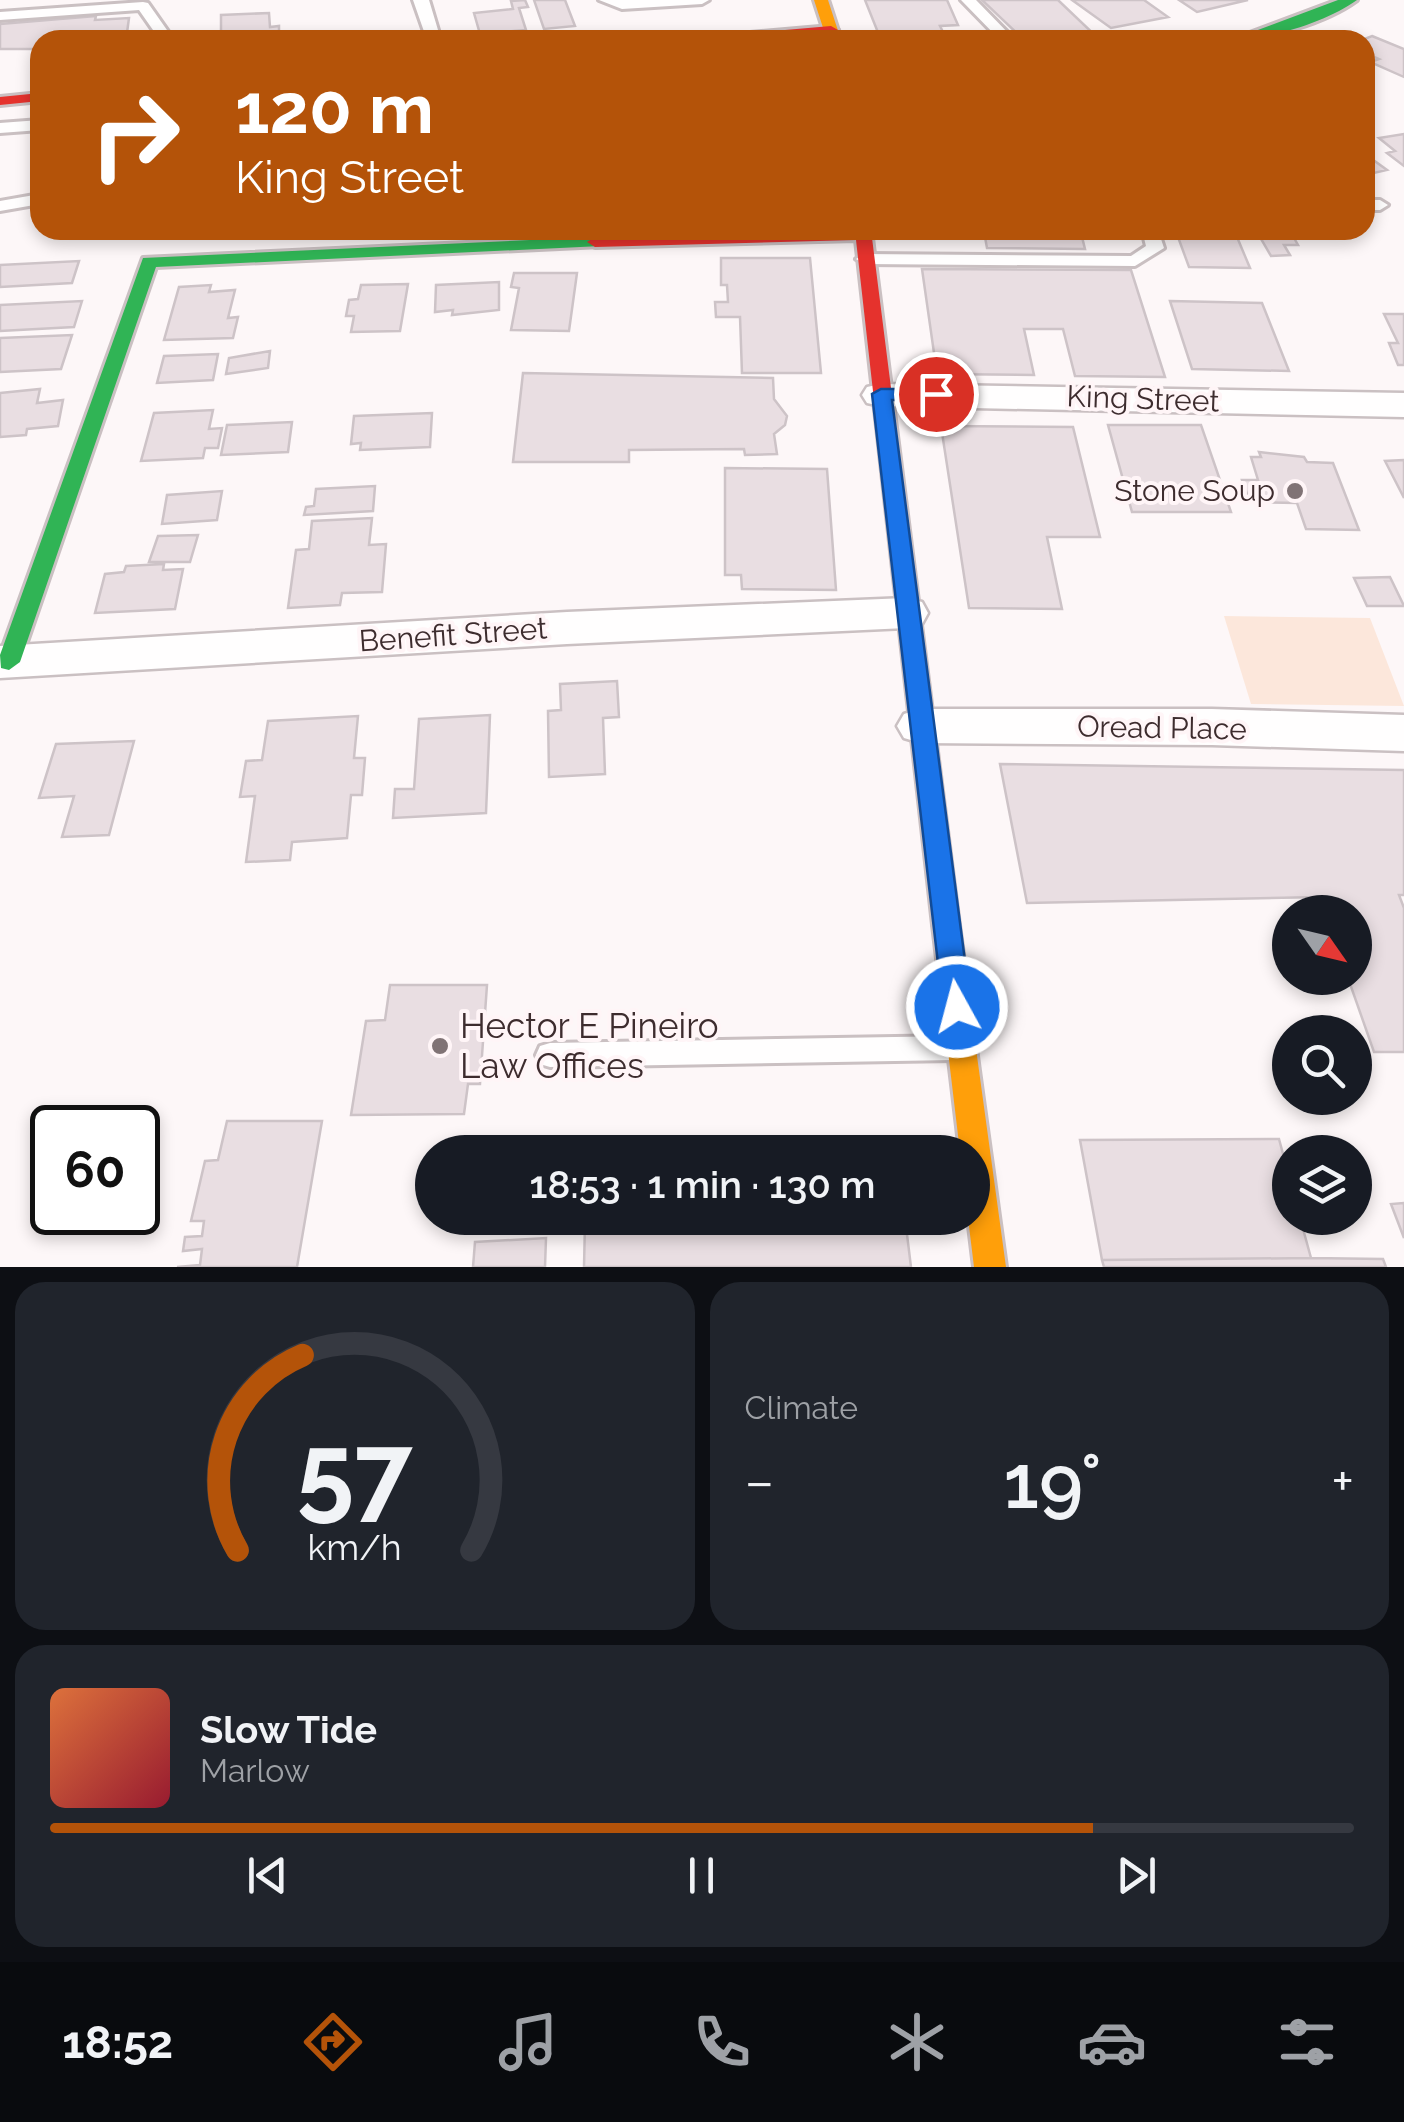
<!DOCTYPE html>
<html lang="en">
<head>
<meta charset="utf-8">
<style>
  :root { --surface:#171b24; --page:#20242c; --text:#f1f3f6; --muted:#9ea1a6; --line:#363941; --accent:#b45309 }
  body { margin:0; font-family:Raleway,sans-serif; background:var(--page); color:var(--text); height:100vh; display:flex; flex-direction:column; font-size:38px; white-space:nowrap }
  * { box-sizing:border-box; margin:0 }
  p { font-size:32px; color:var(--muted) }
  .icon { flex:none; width:55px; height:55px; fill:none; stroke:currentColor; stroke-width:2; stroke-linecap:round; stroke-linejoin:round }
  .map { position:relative; height:1267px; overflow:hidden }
  .sheet { display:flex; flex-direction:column; gap:15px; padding:15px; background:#0d0f14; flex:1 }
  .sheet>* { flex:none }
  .hud { position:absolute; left:30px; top:30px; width:1345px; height:210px; border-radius:30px; box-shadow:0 5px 15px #0003; background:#b45309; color:#fff; overflow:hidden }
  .needle { width:65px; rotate:124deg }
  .buttons { position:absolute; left:1272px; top:895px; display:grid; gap:20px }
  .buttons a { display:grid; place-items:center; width:100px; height:100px; border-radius:50%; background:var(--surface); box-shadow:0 5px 15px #0003; font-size:50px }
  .speed { position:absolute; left:30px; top:1105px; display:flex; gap:20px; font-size:50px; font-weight:700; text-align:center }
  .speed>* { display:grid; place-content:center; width:130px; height:130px; border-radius:50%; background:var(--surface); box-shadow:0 5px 15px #0003; line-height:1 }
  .speed .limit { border:5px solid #111; border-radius:15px; background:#fff; color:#111 }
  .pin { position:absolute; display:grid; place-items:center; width:85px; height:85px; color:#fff; margin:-42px; border:5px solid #fff; border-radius:50%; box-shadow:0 2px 10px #0007 }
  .me { position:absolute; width:110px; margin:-55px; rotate:353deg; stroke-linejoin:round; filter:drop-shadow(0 0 8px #0008) }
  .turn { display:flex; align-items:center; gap:35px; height:210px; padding:0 40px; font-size:45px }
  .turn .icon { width:130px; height:130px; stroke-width:2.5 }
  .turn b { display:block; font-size:70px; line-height:85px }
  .big { font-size:75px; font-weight:600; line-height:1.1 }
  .sheet .card { flex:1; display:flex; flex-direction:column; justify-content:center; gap:15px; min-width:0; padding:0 35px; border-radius:30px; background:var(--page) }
  .sheet .dial { align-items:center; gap:0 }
  .dial svg { height:260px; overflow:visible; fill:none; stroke:var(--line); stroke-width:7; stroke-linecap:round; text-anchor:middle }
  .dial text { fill:var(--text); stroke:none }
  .song { display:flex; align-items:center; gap:30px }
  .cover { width:120px; height:120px; border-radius:15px; background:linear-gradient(135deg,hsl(20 70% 55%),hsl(350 70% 35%)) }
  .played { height:10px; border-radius:5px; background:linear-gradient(90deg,var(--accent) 80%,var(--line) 80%) }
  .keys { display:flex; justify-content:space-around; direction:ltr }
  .heat { display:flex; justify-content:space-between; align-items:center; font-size:55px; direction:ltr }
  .sheet .tiles { flex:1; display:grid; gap:15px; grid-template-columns:1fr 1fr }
  .card:last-child { grid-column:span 2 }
  .trip { position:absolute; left:415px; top:1135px; width:575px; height:100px; border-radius:50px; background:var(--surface); box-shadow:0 5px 15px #0003; font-weight:600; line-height:100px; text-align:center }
  .tabs { display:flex; height:160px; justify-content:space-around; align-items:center; background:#090b0e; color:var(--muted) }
  .tabs .icon { width:70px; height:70px }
  .tabs .current { color:var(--accent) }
  .tabs b { font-size:45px; color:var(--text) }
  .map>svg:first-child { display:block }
</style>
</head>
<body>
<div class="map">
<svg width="1404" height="1267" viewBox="0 0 1404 1267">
  <rect width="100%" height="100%" fill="#fdf7f8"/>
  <path fill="#fce7db" d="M1224,616L1370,618L1404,706L1251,704Z"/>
  <path fill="#e9dee2" stroke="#cdc3c7" stroke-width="2.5" d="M525,0L528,7L519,8L526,30L480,34L474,13L513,9L511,1Z
    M534,0H565L575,26L544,29Z
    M865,0H947L958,25L940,26L947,40H881Z
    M982,0H1058L1100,40H1024Z
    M1072,0H1144L1168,17L1111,28Z
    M1179,0H1248L1197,12Z
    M269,13L270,27L279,26V40H208V33L221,32V15Z
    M96,16L95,20L129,18L126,40H40V49H0V24Z
    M1372,36L1404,49V77L1370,62L1379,59L1365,53L1368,42L1362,40Z
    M1404,134V166L1387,153L1395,151L1379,138Z
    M1365,154L1387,170L1365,175Z
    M138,230H180L179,235L135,237Z
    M978,230H1108L1110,237H1082L1085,249L987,248L985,237H978Z
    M1290,231L1298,245H1284L1290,255L1271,256L1257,232Z
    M1178,237H1237L1250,268L1189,267Z
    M721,258H810L821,373H742L740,317H716L715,302H728L727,285H721Z
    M79,261L72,283L0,287V265Z
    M922,269L1131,270L1165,377L1075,376L1063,329H1024L1034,375L937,374Z
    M514,273H577L569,331L511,330L519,288L511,287Z
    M499,282V310L452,315L453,310L435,312L436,285Z
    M408,284L400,331L351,332L354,316H346L349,300L358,299L361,285Z
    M211,285L209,292L235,290L228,318L238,317L233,338L164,340L179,287Z
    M82,301L74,327L0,331V305Z
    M1170,301L1262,303L1289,371L1192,369Z
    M1384,314H1404V365H1398L1389,343H1398Z
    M72,335L61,369L0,372V338Z
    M270,351L268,368L226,374L229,358Z
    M218,354L213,380L157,383L164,356Z
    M523,373L773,378L774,399L787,416L785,425L774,434L777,454L745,455L744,449L629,450V462H513Z
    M40,389L37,403L63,400L58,426L27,429L26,435L0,437V393Z
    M213,410L209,429L222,428L218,448H205L203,458L141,461L154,413Z
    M432,413L430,447L360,450L361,443L351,444L354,416Z
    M292,422L288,452L221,455L227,425Z
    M1108,425H1201L1231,512H1132Z
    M941,426L1073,427L1100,537H1047L1062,609L969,608Z
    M1259,452L1304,457L1307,462L1333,463L1359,530L1306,529L1297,503L1250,502L1242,480H1258L1251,457H1261Z
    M1404,460V498L1385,461Z
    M725,468L827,469L836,590L742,589L741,575H725Z
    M375,486L373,511L304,515L306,507L314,506L316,489Z
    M222,491L217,520L162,524L167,495Z
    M372,518L369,545L386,544L382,592L342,593L340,605L288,608L296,550L309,549L312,521Z
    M198,535L190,562H149L158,536Z
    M164,564L163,570L183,569L175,609L95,613L105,574L124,572L126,566Z
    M1390,577L1404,606H1367L1354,578Z
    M617,681L619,717L603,718L605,774L549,777L548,711L561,710L560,684Z
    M490,715L486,813L393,818L395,789H414L419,719Z
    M358,716L354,758H365L362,795H351L347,838L292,842L290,860L246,862L255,796L240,797L246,761L262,760L268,721Z
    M134,741L109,835L62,837L74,796L39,798L56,744Z
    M1000,764L1404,770V895H1399L1404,908V1052H1374L1348,978H1355V912H1325L1320,897L1027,903Z
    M390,985H487L480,1084H468L464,1114L351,1115L366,1021L385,1020Z
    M227,1121H322L297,1267H177L200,1265L202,1249L183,1251L185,1237L202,1236L204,1221H191L205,1161L218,1160Z
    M1279,1139L1290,1180V1218H1300L1311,1258L1102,1260L1080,1140Z
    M897,1145V1152L719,1150Z
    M1404,1203V1238L1391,1204Z
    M622,1218H905L911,1267H584L585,1222L622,1221Z
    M546,1238L545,1267H473L475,1242Z
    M1311,1258L1383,1259L1386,1267H1104L1102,1260Z"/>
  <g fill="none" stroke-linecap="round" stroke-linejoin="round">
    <g stroke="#cac0c2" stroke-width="6">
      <path id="lane" d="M413,0H429L441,40H427Z
        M599,0H709L702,4L622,9Z
        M961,0H976L1015,40H1000Z
        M143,2L148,3L174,40H160L139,10L0,20V12Z
        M40,120V130L0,133V123Z
        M40,194V204L0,211V201Z
        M1365,200H1380L1388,205L1380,210H1365Z
        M1142,230H1158L1164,248L1135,266L865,264L856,259L865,254L1131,256L1146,246Z
        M954,1036L964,1039L968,1048L964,1057L954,1060L550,1067L540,1064L536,1055L540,1046L550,1043Z"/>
    </g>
    <g stroke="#cac0c2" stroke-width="5">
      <path id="street" d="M881,384L1404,393V417L881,406L867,403L862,395L867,387Z
        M906,598L922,602L928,613L922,624L906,628L567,644L0,678V646L567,612Z
        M921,709H1212L1404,715V751L1212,745L921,743L904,738L897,726L904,714Z"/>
    </g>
    <g stroke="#cac0c2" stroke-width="6">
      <path id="fast" d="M1338,0H1357C1327,22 1268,40 1231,40Z
        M595,237L603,242L601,246L156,267L20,662L9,670L1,668L0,655L143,258Z"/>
    </g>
    <g stroke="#cac0c2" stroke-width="6">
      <path id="slow" d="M814,0H828L841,40H827Z
        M946,914L955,917L959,925L1006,1267H974L968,1218H972V1152H960L933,925L937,917Z"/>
    </g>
    <g stroke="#cac0c2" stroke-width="6">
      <path id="jam" d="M831,26L838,30L836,33L764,40H709L716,36Z
        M40,93V101L0,105V97Z
        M871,230L959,925L955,933L946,936L937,933L933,925L856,240L595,247L587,242L595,237Z"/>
    </g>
    <use href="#lane" fill="#fffefe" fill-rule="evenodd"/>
    <use href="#street" fill="#fffefe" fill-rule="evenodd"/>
    <use href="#fast" fill="#30b455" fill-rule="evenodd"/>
    <use href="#slow" fill="#ff9f0a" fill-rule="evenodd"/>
    <use href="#jam" fill="#e5322d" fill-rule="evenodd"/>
  </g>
  <path fill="#1a73e8" stroke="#114b97" stroke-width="2.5" d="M881,389H936L945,394L936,400H892L971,1007L967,1016L957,1019L947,1016L943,1007L872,394Z"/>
  <g fill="#807375" stroke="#fff5f7" stroke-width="4">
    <circle cx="1295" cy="491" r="10"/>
    <circle cx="440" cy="1046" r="10"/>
  </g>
  <g text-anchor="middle" stroke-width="8" stroke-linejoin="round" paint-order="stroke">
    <g font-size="30" fill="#3d2c2e" stroke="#fff5f7">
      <text transform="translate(1143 399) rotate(2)" y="10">King Street</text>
      <text transform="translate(453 635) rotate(-4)" y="10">Benefit Street</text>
      <text transform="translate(1162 728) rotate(1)" y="10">Oread Place</text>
    </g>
    <g font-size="30" fill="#3d2c2e" stroke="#fff5f7" text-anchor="end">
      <text x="1275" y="501">Stone Soup</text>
    </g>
    <g font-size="35" fill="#3d2c2e" stroke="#fff5f7" text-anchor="start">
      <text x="460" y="1038">Hector E Pineiro<tspan x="460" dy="40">Law Offices</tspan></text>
    </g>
  </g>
</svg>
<div class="buttons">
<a><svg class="needle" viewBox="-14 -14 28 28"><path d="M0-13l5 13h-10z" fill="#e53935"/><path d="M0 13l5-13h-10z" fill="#9ea1a6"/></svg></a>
<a><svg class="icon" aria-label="search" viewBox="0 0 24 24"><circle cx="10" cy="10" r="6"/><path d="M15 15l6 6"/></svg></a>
<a><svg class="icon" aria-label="layers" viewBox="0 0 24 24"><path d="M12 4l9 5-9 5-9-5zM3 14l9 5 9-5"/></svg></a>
</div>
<div class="speed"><div class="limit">60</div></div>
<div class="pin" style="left:936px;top:394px;background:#d93025"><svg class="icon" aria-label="arrive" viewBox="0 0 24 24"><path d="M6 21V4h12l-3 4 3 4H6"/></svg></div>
<svg class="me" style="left:957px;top:1007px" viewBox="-20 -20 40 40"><circle r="17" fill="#1a73e8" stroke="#fff" stroke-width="3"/><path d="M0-11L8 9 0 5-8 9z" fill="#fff"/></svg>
<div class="trip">18:53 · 1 min · 130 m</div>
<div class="hud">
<div class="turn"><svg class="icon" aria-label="right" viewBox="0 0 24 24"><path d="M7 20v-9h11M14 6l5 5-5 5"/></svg><div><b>120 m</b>King Street</div></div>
</div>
</div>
<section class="sheet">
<div class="tiles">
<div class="card dial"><svg viewBox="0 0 100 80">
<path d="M14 69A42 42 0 1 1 86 69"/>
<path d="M14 69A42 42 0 0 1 34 9" stroke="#b45309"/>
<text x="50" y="56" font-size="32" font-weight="700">57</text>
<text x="50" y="72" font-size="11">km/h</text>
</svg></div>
<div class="card"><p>Climate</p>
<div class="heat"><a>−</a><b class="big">19°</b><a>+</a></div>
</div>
<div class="card">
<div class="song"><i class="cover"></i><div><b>Slow Tide</b><p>Marlow</p></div></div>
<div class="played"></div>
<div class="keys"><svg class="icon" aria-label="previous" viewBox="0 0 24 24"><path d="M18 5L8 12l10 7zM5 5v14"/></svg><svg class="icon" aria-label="pause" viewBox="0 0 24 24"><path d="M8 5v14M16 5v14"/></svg><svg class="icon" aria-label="next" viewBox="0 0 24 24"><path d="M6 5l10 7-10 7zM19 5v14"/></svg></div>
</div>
</div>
</section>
<nav class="tabs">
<b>18:52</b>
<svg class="icon current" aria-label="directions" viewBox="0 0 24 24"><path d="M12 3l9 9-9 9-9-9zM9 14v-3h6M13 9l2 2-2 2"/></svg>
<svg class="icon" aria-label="music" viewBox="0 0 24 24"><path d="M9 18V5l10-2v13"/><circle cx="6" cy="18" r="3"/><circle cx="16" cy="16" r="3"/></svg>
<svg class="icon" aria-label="phone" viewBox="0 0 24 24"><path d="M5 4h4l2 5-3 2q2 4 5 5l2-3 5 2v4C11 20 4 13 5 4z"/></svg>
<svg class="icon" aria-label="climate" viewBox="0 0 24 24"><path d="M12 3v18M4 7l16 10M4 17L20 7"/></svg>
<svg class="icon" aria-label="car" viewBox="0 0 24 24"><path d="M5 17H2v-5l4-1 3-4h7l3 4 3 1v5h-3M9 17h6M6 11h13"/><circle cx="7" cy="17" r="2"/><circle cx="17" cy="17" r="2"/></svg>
<svg class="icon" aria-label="filters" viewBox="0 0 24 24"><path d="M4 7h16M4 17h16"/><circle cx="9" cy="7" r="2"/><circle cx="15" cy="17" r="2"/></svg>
</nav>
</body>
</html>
